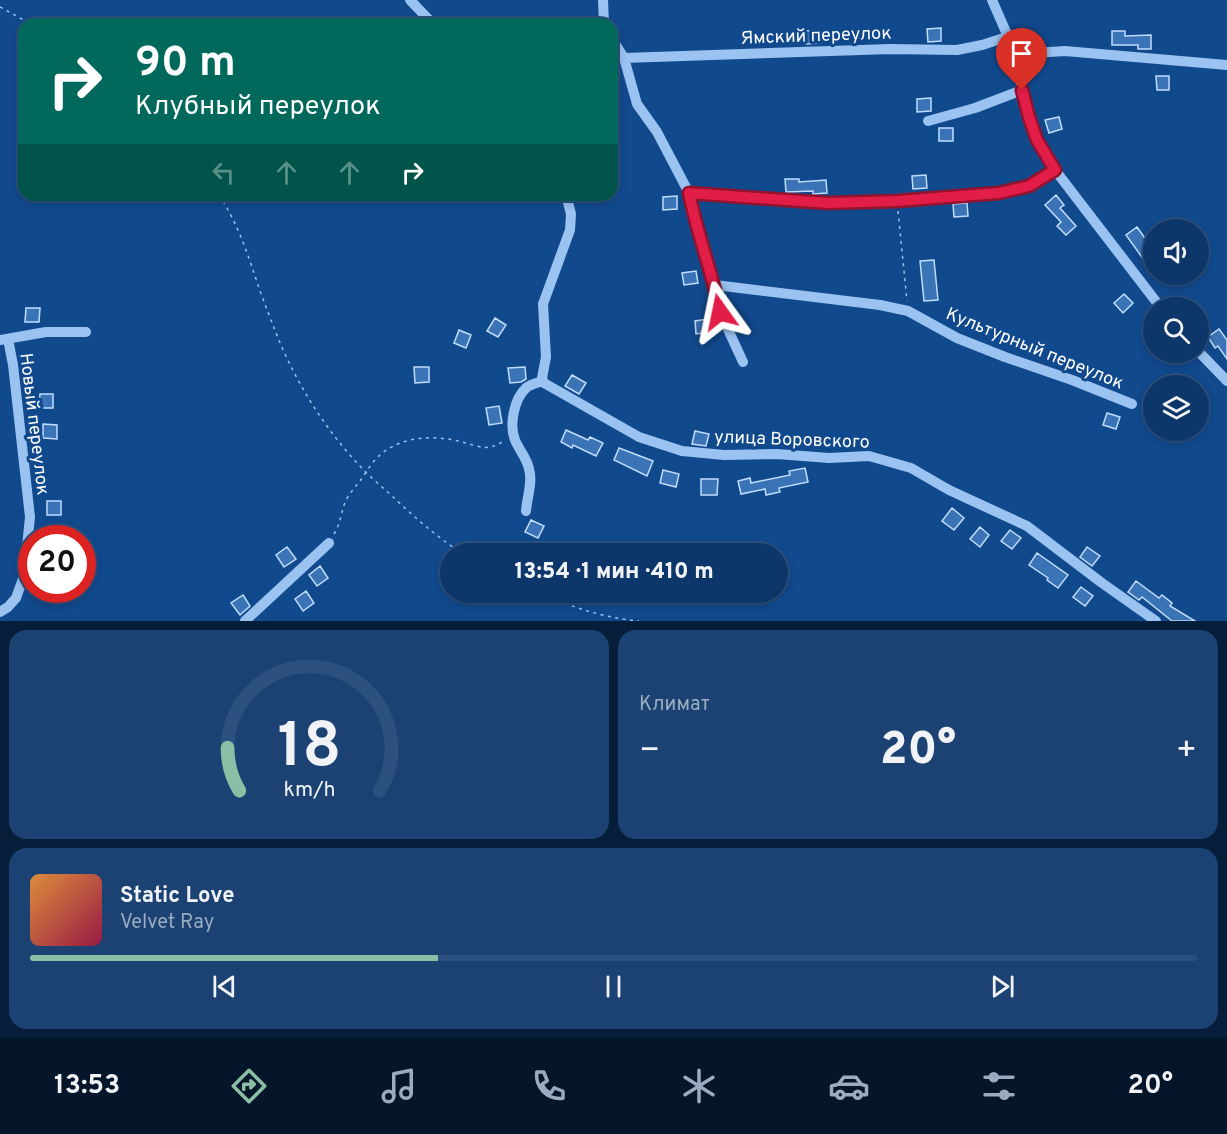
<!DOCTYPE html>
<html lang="ru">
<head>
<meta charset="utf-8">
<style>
  :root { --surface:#0d376a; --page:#1b4272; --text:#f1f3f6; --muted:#9aacc1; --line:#2d517e; --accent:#8abfa5 }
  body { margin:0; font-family:Overpass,sans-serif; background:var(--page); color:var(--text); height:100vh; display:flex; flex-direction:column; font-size:22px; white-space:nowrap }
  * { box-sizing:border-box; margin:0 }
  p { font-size:20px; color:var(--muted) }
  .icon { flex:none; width:33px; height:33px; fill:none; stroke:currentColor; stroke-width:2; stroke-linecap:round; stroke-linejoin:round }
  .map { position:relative; height:621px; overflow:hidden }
  .side { display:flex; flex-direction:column; gap:9px; padding:9px; background:#071e3a; flex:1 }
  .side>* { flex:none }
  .banner { position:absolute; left:18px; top:18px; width:600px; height:183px; border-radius:18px; box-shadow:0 3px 9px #0003,0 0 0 2px var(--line); background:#00695c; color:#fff; overflow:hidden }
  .tools { position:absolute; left:1143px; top:219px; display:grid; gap:12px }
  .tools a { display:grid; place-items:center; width:66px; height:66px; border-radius:50%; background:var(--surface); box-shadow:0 3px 9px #0003,0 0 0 2px var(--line); font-size:30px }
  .speed { position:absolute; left:18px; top:525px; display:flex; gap:12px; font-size:30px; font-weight:700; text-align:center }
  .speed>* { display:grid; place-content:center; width:78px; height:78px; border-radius:50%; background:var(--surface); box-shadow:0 3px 9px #0003,0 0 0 2px var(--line); line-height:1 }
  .speed .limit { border:9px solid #d22; background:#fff; color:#111 }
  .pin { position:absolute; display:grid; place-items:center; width:51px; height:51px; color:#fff; margin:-62px -26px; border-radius:50% 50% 50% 0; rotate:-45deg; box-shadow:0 0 6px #0007 }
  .pin .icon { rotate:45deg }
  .me { position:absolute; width:66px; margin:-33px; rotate:348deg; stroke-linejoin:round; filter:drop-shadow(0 0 4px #0008) }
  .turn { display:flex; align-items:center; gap:21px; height:126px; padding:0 18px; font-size:27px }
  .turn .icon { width:78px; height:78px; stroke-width:2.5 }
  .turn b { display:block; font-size:42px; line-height:51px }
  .lanes { display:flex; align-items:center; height:57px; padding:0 18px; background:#0003; justify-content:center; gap:30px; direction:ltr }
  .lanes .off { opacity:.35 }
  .big { font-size:45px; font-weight:800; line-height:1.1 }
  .side .card { flex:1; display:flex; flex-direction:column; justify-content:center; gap:9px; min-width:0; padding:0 21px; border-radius:18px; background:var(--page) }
  .side .dial { align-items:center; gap:0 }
  .dial svg { height:156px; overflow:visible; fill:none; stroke:var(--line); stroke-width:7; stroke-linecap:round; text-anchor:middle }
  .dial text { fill:var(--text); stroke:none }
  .song { display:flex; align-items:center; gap:18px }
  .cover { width:72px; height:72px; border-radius:9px; background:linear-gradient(135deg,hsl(30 70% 55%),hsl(340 70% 35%)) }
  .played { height:6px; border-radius:3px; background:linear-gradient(90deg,var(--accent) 35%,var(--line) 35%) }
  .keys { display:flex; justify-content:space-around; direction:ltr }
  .heat { display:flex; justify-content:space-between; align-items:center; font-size:33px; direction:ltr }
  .side .tiles { flex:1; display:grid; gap:9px; grid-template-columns:1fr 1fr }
  .card:last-child { grid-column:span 2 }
  .trip { position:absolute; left:440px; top:543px; width:348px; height:60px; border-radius:30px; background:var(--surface); box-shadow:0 3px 9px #0003,0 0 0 2px var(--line); font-weight:800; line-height:60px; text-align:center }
  .tabs { display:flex; height:96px; justify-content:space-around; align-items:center; background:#05162a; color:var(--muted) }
  .tabs .icon { width:42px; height:42px }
  .tabs .selected { color:var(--accent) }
  .tabs b { font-size:27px; color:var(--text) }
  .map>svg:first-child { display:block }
</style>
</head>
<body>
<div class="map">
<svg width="1227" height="621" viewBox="0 0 1227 621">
  <rect width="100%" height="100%" fill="#11498d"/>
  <path fill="#3a73b6" stroke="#c0ddfd" stroke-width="1.5" d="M941,28V41L928,42L927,29Z
    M819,30L820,43L806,44V31Z
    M1112,31H1125V36L1151,35V49H1138V45H1112Z
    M1156,76H1169V90H1157Z
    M931,98V111L917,112V99Z
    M1059,117L1062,129L1049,133L1045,120Z
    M939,128H953V141H939Z
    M926,175L927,188L913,189L912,176Z
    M785,179H799V182L826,180L827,193L813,194V191L786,192Z
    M1056,195L1064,205L1060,208L1076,226L1066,235L1057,226L1061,222L1045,205Z
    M677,196V209L663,210V197Z
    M967,203L968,216L954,217L953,204Z
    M1137,227L1154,251V264L1149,267L1126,235Z
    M934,260L938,300L924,301L920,261Z
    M696,271L698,283L684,285L682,273Z
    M1124,294L1133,303L1123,313L1114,303Z
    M26,308H40L39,322H25Z
    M495,318L506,325L498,337L487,331Z
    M708,319L710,332L696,334L695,321Z
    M1219,329L1227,340V359L1218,346L1215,348L1208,337Z
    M459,330L471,335L466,348L454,343Z
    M414,367H429V382L415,383Z
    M525,367L526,379L521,382L510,383L508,368Z
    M572,375L586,383L579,394L565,386Z
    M40,394H53V408H39Z
    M499,406L502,423L489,425L486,408Z
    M1107,413L1120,417L1116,429L1103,425Z
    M43,424L57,425V439L43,438Z
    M566,430L588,440L590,437L603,443L596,456L573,445L572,448L561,442Z
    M695,431L709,434L706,446L692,444Z
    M619,448L653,461L647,476L614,460Z
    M805,468L808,482L779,488L780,492L766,495L765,489L741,494L738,481L750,478L751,483L790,475L789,471Z
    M663,470L679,474L676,487L660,483Z
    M701,479H718L717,495H701Z
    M47,501H61V515H47Z
    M952,508L964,518L954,530L942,521Z
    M531,520L544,526L538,538L525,532Z
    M980,527L989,535L980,547L970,539Z
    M1010,530L1021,538L1012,549L1001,541Z
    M287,547L296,559L284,567L276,555Z
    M1087,547L1100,556L1092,566L1080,557Z
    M1037,553L1068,575L1058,588L1047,580L1048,578L1029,565Z
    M320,566L328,578L317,586L309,575Z
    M1136,581L1159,598L1162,595L1172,603L1170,606L1195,621H1172L1142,597L1139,600L1128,592Z
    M1081,587L1093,596L1085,606L1073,597Z
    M306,591L314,603L303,611L295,599Z
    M243,595L250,606L240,615L231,603Z"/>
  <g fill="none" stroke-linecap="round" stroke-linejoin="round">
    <path stroke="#9ac3f2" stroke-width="1.5" stroke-dasharray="3 4.5" stroke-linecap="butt" d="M0,7L31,24
      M219,195C239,225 249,258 260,291C266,307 272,323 278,338C297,384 325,429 359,465C369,476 381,486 392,496C414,517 437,537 463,554
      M898,211L907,301
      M334,534C341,523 341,511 346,500C350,493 355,487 360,481C365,474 370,465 376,459C397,436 434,434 462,442C481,447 488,452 505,440
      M537,592C569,606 603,618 639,621"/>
    <path stroke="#9ac3f2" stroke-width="10" d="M410,0L433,24
      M603,0L604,24
      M992,0L1017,57L1022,90L1029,117L1037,140L1055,170L1161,308
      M612,39L624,58L637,104L657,132L689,193L693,216L715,285L720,312L743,362
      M1017,57L1033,53L1065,51L1227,65
      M624,58L891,49L957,50L982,45L1007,37
      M928,121L975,108L1022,90
      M689,193L828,203L897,201L999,193L1029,186L1055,170
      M566,195L571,214L570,230L543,304L546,357L542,378L544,383L639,437L682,451L724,455L777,454L829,458L869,456L911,468L949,490L1027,526L1102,583L1156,621
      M715,285L880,305L908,311L957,338L1005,357L1072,380L1132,404
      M0,340L46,332H86
      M1198,351L1227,381
      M526,511C527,497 533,482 529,469C527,458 519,450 515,440C509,425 514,399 526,388C531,384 537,383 543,381
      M0,612L8,607L16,598L24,576L30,517L13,365L8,339
      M245,621L329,543"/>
  </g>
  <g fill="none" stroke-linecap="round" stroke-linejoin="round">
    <g stroke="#92132f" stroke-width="15">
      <path id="route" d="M720,312C712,272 697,233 689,193L828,203L897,201L999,193L1029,186L1055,170L1037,140L1029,117L1022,90"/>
    </g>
    <use href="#route" stroke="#e11d48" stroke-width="10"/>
  </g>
  <g text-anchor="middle" stroke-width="6" stroke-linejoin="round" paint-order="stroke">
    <g font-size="18" fill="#fff" stroke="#11498d">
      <text transform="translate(816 35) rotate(-2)" y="6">Ямский переулок</text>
      <text transform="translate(1035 348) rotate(22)" y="6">Культурный переулок</text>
      <text transform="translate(35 424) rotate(83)" y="6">Новый переулок</text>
      <text transform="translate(792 439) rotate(2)" y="6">улица Воровского</text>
    </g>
  </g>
</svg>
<div class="tools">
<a><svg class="icon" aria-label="sound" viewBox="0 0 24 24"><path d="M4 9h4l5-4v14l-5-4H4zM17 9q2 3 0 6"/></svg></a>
<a><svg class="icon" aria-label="search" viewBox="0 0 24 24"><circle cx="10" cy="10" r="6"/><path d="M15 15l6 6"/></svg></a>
<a><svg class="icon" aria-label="layers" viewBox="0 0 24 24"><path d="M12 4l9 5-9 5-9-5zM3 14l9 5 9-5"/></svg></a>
</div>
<div class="speed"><div class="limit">20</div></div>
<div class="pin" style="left:1022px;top:90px;background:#d93025"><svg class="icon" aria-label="arrive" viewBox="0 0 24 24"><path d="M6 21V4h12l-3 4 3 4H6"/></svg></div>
<svg class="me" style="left:720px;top:312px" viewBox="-20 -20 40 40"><path d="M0-17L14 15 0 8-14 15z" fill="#e11d48" stroke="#fff" stroke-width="4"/></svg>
<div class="trip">13:54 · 1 мин · 410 m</div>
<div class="banner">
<div class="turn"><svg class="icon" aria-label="right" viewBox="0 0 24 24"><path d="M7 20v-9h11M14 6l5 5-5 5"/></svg><div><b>90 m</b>Клубный переулок</div></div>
<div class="lanes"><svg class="icon off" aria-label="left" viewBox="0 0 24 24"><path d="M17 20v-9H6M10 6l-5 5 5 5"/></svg><svg class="icon off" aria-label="ahead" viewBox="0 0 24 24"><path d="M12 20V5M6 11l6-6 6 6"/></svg><svg class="icon off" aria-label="ahead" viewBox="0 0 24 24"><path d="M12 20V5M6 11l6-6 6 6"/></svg><svg class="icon" aria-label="right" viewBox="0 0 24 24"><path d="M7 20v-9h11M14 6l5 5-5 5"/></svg></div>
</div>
</div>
<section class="side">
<div class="tiles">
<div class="card dial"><svg viewBox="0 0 100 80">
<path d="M14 69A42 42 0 1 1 86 69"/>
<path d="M14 69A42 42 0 0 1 8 47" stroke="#8abfa5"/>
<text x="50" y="56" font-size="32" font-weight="700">18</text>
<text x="50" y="72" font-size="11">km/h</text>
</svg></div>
<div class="card"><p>Климат</p>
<div class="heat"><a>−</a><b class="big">20°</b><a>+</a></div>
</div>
<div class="card">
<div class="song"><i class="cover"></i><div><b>Static Love</b><p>Velvet Ray</p></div></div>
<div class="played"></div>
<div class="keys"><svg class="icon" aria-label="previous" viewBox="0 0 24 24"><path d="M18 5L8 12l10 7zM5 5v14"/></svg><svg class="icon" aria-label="pause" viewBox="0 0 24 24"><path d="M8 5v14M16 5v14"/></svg><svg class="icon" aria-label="next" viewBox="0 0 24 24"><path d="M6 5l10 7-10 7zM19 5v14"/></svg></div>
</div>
</div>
</section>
<nav class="tabs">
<b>13:53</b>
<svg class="icon selected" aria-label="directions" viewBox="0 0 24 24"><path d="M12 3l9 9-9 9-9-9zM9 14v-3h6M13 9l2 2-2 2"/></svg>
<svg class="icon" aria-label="music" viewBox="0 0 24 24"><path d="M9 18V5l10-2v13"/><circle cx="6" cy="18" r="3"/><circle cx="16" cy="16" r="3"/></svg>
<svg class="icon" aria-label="phone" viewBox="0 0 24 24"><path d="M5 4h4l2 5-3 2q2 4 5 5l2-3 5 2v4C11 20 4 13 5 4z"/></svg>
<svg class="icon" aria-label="climate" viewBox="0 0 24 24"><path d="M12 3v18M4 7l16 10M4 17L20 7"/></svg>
<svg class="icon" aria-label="car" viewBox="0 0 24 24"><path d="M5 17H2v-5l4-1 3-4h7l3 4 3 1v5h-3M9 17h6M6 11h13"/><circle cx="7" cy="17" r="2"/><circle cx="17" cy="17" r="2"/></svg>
<svg class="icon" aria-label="filters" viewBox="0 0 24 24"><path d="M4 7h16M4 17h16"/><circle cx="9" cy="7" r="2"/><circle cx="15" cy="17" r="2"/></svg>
<b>20°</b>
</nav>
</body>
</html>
